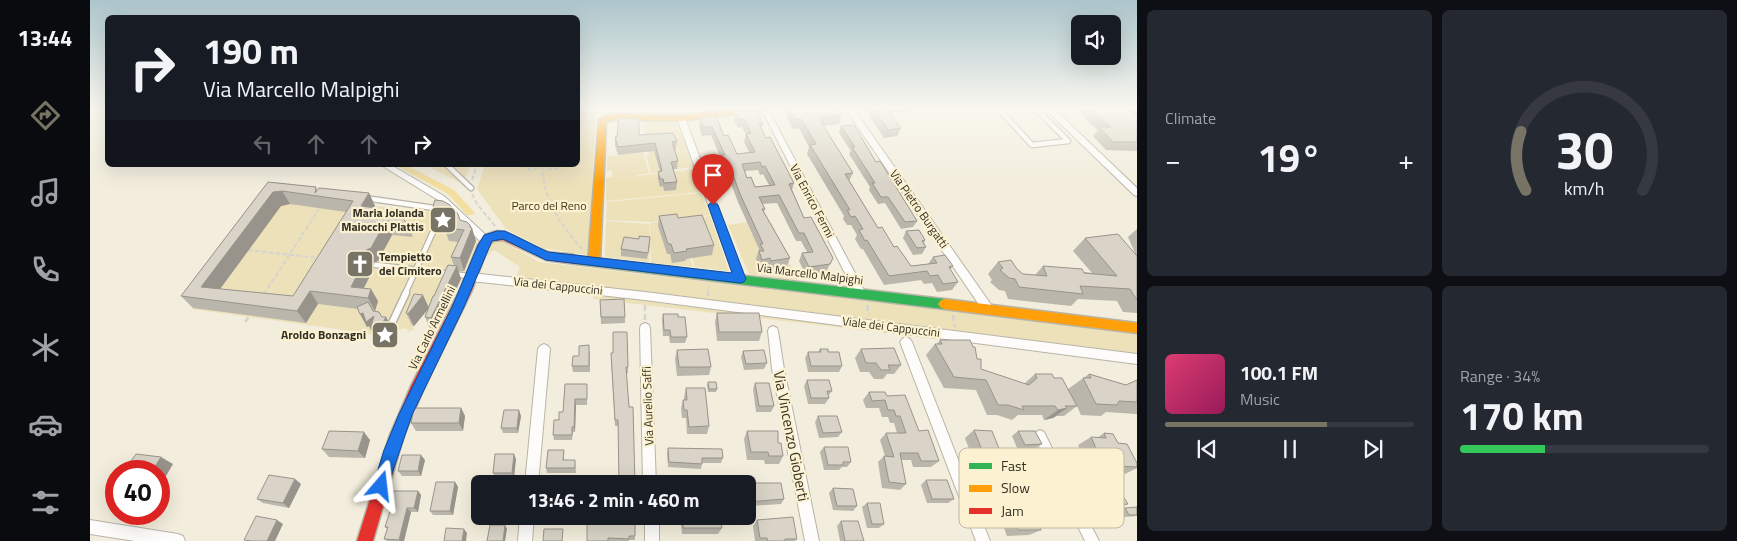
<!DOCTYPE html>
<html lang="en">
<head>
<meta charset="utf-8">
<style>
  :root { --surface:#171b24; --page:#242831; --text:#f1f3f6; --muted:#9ea1a6; --line:#363941; --accent:#777365 }
  body { margin:0; font-family:"Titillium Web",sans-serif; background:var(--page); color:var(--text); height:100vh; display:flex; flex-direction:column; font-size:19px; white-space:nowrap }
  * { box-sizing:border-box; margin:0 }
  p { font-size:16px; color:var(--muted) }
  .icon { flex:none; width:28px; height:28px; fill:none; stroke:currentColor; stroke-width:2; stroke-linecap:round; stroke-linejoin:round }
  .map { position:relative; flex:1; overflow:hidden }
  .details { display:flex; flex-direction:column; gap:10px; padding:10px; background:#0d0f14; width:600px }
  .details>* { flex:none }
  .top-card { position:absolute; left:15px; top:15px; width:475px; height:152px; border-radius:8px; box-shadow:0 5px 20px #0002; background:#171b24; color:var(--text); overflow:hidden }
  .tools { position:absolute; left:981px; top:15px; display:grid; gap:10px }
  .tools a { display:grid; place-items:center; width:50px; height:50px; border-radius:8px; background:var(--surface); box-shadow:0 5px 20px #0002; font-size:25px }
  .speed { position:absolute; left:15px; top:460px; display:flex; gap:10px; font-size:25px; font-weight:700; text-align:center }
  .speed>* { display:grid; place-content:center; width:65px; height:65px; border-radius:50%; background:var(--surface); box-shadow:0 5px 20px #0002; line-height:1 }
  .speed .limit { border:8px solid #d22; background:#fff; color:#111 }
  .pin { position:absolute; display:grid; place-items:center; width:42px; height:42px; color:#fff; margin:-51px -21px; border-radius:50% 50% 50% 0; rotate:-45deg; box-shadow:0 0 5px #0007 }
  .pin .icon { rotate:45deg }
  .me { position:absolute; width:55px; margin:-28px; rotate:17deg; stroke-linejoin:round; filter:drop-shadow(0 0 4px #0008) }
  .turn { display:flex; align-items:center; gap:18px; height:105px; padding:0 15px; font-size:22px }
  .turn .icon { width:65px; height:65px; stroke-width:2.5 }
  .turn b { display:block; font-size:35px; line-height:42px }
  .lanes { display:flex; align-items:center; height:48px; padding:0 15px; background:#0003; justify-content:center; gap:25px; direction:ltr }
  .lanes .off { opacity:.35 }
  .big { font-size:38px; font-weight:700; line-height:1.1 }
  .details .card { flex:1; display:flex; flex-direction:column; justify-content:center; gap:8px; min-width:0; padding:0 18px; border-radius:8px; background:var(--page) }
  .details .dial { align-items:center; gap:0 }
  .dial svg { height:130px; overflow:visible; fill:none; stroke:var(--line); stroke-width:7; stroke-linecap:round; text-anchor:middle }
  .dial text { fill:var(--text); stroke:none }
  .song { display:flex; align-items:center; gap:15px }
  .cover { width:60px; height:60px; border-radius:8px; background:linear-gradient(135deg,hsl(340 70% 55%),hsl(330 70% 35%)) }
  .played { height:5px; border-radius:2px; background:linear-gradient(90deg,var(--accent) 65%,var(--line) 65%) }
  .keys { display:flex; justify-content:space-around; direction:ltr }
  .heat { display:flex; justify-content:space-between; align-items:center; font-size:28px; direction:ltr }
  .charge { height:8px; border-radius:4px; background:linear-gradient(90deg,#34c759 34%,var(--line) 0) }
  .details .tiles { flex:1; display:grid; gap:10px; grid-template-columns:repeat(2,1fr) }
  .trip { position:absolute; left:381px; top:475px; width:285px; height:50px; border-radius:8px; background:var(--surface); box-shadow:0 5px 20px #0002; font-weight:700; line-height:50px; text-align:center }
  main { display:flex; flex:1; min-height:0 }
  .tab-bar { display:flex; flex-direction:column; width:90px; justify-content:space-around; align-items:center; background:#090b0e; color:var(--muted) }
  .tab-bar .icon { width:35px; height:35px }
  .tab-bar .selected { color:var(--accent) }
  .tab-bar b { font-size:22px; color:var(--text) }
  .map>svg:first-child { display:block }
</style>
</head>
<body>
<main>
<nav class="tab-bar">
<b>13:44</b>
<svg class="icon selected" aria-label="directions" viewBox="0 0 24 24"><path d="M12 3l9 9-9 9-9-9zM9 14v-3h6M13 9l2 2-2 2"/></svg>
<svg class="icon" aria-label="music" viewBox="0 0 24 24"><path d="M9 18V5l10-2v13"/><circle cx="6" cy="18" r="3"/><circle cx="16" cy="16" r="3"/></svg>
<svg class="icon" aria-label="phone" viewBox="0 0 24 24"><path d="M5 4h4l2 5-3 2q2 4 5 5l2-3 5 2v4C11 20 4 13 5 4z"/></svg>
<svg class="icon" aria-label="climate" viewBox="0 0 24 24"><path d="M12 3v18M4 7l16 10M4 17L20 7"/></svg>
<svg class="icon" aria-label="car" viewBox="0 0 24 24"><path d="M5 17H2v-5l4-1 3-4h7l3 4 3 1v5h-3M9 17h6M6 11h13"/><circle cx="7" cy="17" r="2"/><circle cx="17" cy="17" r="2"/></svg>
<svg class="icon" aria-label="filters" viewBox="0 0 24 24"><path d="M4 7h16M4 17h16"/><circle cx="9" cy="7" r="2"/><circle cx="15" cy="17" r="2"/></svg>
</nav>
<div class="map">
<svg width="1047" height="541" viewBox="0 0 1047 541">
  <rect width="100%" height="100%" fill="#f2eddc"/>
  <path fill="#ede1ba" d="M488,108H557V115H506L498,255L453,248L416,229L387,189L395,165H488Z
    M586,120L597,150L574,153L597,151L603,167L561,173L556,156L559,155L555,142L554,121Z
    M553,153L559,173L539,177L604,169L611,192L516,201V178L522,177V171H517V156Z
    M335,165H381L373,184Z
    M611,193L620,215L560,222L516,220L517,202Z
    M186,195L357,214L374,233L385,235L383,240L387,242L350,331L340,329L341,317L333,315L323,325L324,329L319,332L316,328L302,331L297,340L288,339L289,335L102,309Z
    M620,216L639,271L605,267L588,220Z
    M586,220L603,267L561,263L560,223Z
    M673,220L675,223H682L690,242L661,248L690,243L708,280L659,274L638,225Z
    M516,221L559,224L561,242L559,262L515,257Z
    M407,241H413L449,262L1047,333V364L956,351L503,299V294L423,285L430,267L404,250L392,260L401,242Z"/>
  <g fill="none" stroke-linecap="round" stroke-linejoin="round">
    <path fill="#f3dfa0" fill-rule="evenodd" d="M305,165H316L364,190L383,211L385,213L383,215H377L358,194Z"/>
    <g stroke="#b8b4a7" stroke-width="7">
      <path id="lane-far1" d="M908,108L942,145L978,141L945,108
        M357,165L381,188
        M275,198L351,209
        M286,265L379,276
        M315,294L347,223"/>
    </g>
    <g stroke="#b8b4a7" stroke-width="9">
      <path id="lane" d="M301,325L316,293"/>
    </g>
    <g stroke="#b8b4a7" stroke-width="2">
      <path id="street" d="M671,108L678,109L776,294L775,297H767Z
        M755,108H763L902,306L903,309L902,312L898,313L894,312Z
        M954,108H963L1047,188V196L1044,195Z
        M588,116H591L595,118L655,279L654,282H646L645,279L587,118Z
        M291,165H301L354,196L399,238L401,241L399,244H393L348,200Z
        M381,273L555,292L1047,354V364L555,300L381,281L377,280L376,277L377,274Z
        M555,323L559,325L560,328L566,484H553L550,328L551,325Z
        M683,326L687,328L688,331L694,369L729,541H715L682,369L678,331L679,328Z
        M816,337L820,339L822,342L900,541H886L810,342L812,339Z
        M454,344L458,346L460,349L448,484H435L448,349L450,346Z
        M950,430L954,432L1009,541H995L944,436L946,432Z
        M430,516H444L442,541H428Z
        M555,516H569V541H555Z
        M0,520L88,534L93,536L95,541H45L0,534Z"/>
    </g>
    <g stroke="#b8b4a7" stroke-width="3">
      <path id="fast" d="M486,256L854,299L858,301L860,304L858,307L854,309L486,264L480,260Z"/>
    </g>
    <g stroke="#b8b4a7" stroke-width="3">
      <path id="slow" d="M652,108H680L676,111L591,121L524,120L516,122L510,262L508,265H500L498,262L509,119L523,114L591,115Z
        M854,299L1047,323V333L854,309L850,307L848,304L850,301Z"/>
    </g>
    <g stroke="#b8b4a7" stroke-width="3">
      <path id="jam" d="M407,231C426,233 440,247 458,252C468,255 486,251 492,260L486,264L456,260L413,240L403,241L398,247L382,290L334,388L314,435L283,541H267L300,435L321,386L370,290L388,245L395,235Z"/>
    </g>
    <path stroke="#d5d4ce" stroke-width="2" stroke-dasharray="4.5 2.5" stroke-linecap="butt" d="M488,121L503,122
      M488,127L504,122
      M431,165L441,170L451,166
      M452,165C453,200 471,226 494,251
      M452,165L462,170L473,165
      M382,180L387,165
      M382,194L387,204L406,227
      M158,250L228,258
      M174,294L229,209
      M618,294L619,286"/>
    <path stroke="#d5d4ce" stroke-width="2.5" stroke-dasharray="6 3" stroke-linecap="butt" d="M173,295L174,293
      M618,296V293
      M555,305V320
      M777,305L779,315
      M863,315L865,328
      M155,322L161,314"/>
    <use href="#lane-far1" stroke="#fdfcfa" stroke-width="4.5"/>
    <use href="#lane" stroke="#fdfcfa" stroke-width="6"/>
    <use href="#street" fill="#fdfcfa" fill-rule="evenodd"/>
    <use href="#fast" fill="#30b455" fill-rule="evenodd"/>
    <use href="#slow" fill="#ff9f0a" fill-rule="evenodd"/>
    <use href="#jam" fill="#e5322d" fill-rule="evenodd"/>
  </g>
  <path fill="#bbb6ab" fill-rule="evenodd" d="M488,108H496V116L488,115Z
    M562,108H590L563,111Z
    M698,108H748L752,115L749,124L733,126L763,173L759,181L788,228L821,266L838,264L843,257L863,266L860,270L868,282L862,290L847,292L842,283L834,284L831,280L794,285L773,249H771L765,239L767,235L761,225H757L753,219L754,216L717,154L719,147L709,128L703,129L696,115Z
    M774,108H823L822,111L799,113L811,128L807,136L794,138Z
    M986,108H1047L1046,115L1047,116V151L1016,150L1003,136L1008,130L994,118L995,116Z
    M646,112L673,124L671,129L704,183L702,190L714,218L743,258L736,272L716,275L709,261L712,253L717,252L711,241H706L687,203L672,204L675,209L674,212L700,258L697,266L678,269L677,266L670,267L666,259L669,249L648,202L638,176L632,174L627,164L629,156H630L621,135L612,136L609,126L610,118L634,136L647,154L659,152L654,142L656,134L652,127L648,128L644,121ZM668,170L670,175L673,174L679,185L665,187L657,178L655,171Z
    M751,126L786,162L827,221L823,227L811,229L795,203L788,204L779,190L780,187L759,154L761,151L749,133Z
    M549,135L587,141L586,149H584L588,161L587,169H583L587,182L586,190L574,191L573,186L570,187L568,179V172H570L564,151L528,155L525,145V137Z
    M178,182L226,187L227,190L279,193L285,206L284,208L288,212L318,224L323,237L302,235L288,261L282,263L284,268L274,288L288,301L285,311L292,317H296L303,330L297,340L288,339L285,333L283,334L279,326L277,327L268,309L228,304L216,323L103,308L91,296ZM200,204L256,212L203,296L130,289L191,206Z
    M343,206L370,220L381,228L386,241L374,271H368L371,279L346,330L340,329L335,317L338,309L324,326L322,325L316,313L338,307L364,266L361,257L368,242L359,241L354,228L356,224H351L348,219Z
    M569,216L588,218L624,245L622,255L596,259L595,261L582,263L580,254H577L568,226Z
    M1047,229V313L1033,312L1027,301L988,299L981,306L918,299L915,291L909,290L900,282L902,280L898,274L908,262L933,274L945,275L953,266L1002,273L983,251L995,238L1045,253L1038,237Z
    M816,231L835,240L834,243L836,247L832,254L823,255L813,238Z
    M560,244L557,259L531,256V249Z
    M510,300L535,317V323L511,324Z
    M627,313L672,332L669,341H627L625,322Z
    M573,314L588,317L597,337L595,343H580L579,336H573L572,320Z
    M850,340L887,359L891,369L934,384L945,374L964,378L978,389L999,374L1036,385L1047,380V414L1016,412L1011,416L991,415L987,406L974,416H967L963,418L954,420L952,415H928L922,420L907,415H897L886,390L854,388L836,355L845,344H847Z
    M730,349L738,352L752,366L749,372H718L715,358L718,352H728Z
    M771,349L811,365L804,374H797L793,379H784L779,372H770L765,358Z
    M587,350L621,367L619,375L587,376L585,359Z
    M500,351V372H483L482,366L489,356Z
    M653,351L677,363L674,369L654,370L651,357Z
    M521,359L538,367V373H537L528,426H525Z
    M717,380L742,391L738,396L739,398L735,404H718L714,386Z
    M618,382L627,389L626,392H618L617,385Z
    M665,383L684,406L681,412H666L663,389Z
    M497,384V405H486L485,432H483L482,440H464L463,435L473,412Z
    M596,388L619,426L617,434H597L596,418H592L591,408L593,400H594V397Z
    M779,392L797,396L829,431L849,461L841,467H823L821,460H811L816,484L810,490L792,488L788,462L794,456H795L790,440L796,433H807L804,423H800L798,417H792L789,408H776L773,400Z
    M371,408L375,416L373,431H326L321,423Z
    M431,416L428,433H413L411,428Z
    M728,416L752,432L748,437L729,438L725,422Z
    M884,430L916,466L906,473H888L875,438Z
    M657,431L688,443L693,456L689,464H675L674,460H657L654,439Z
    M928,431L952,444L945,449L928,450L922,436Z
    M1014,433L1028,443L1047,463V468L1035,474L1014,473L1009,463H997L988,445L1001,437L1007,438Z
    M280,440L275,458L239,457L232,449Z
    M734,447L761,462L757,467H752L749,470H734L730,452Z
    M578,448L633,458L631,463H612L611,469L578,467L577,453Z
    M474,450V460H485L486,473H457L456,468Z
    M426,459L424,477H405L403,473Z
    M335,460L331,476H312L308,471Z
    M934,460L961,476L953,481L934,480L927,465Z
    M836,480L864,499L858,503H837L831,485Z
    M365,482L368,487L363,515H343L340,511Z
    M211,484L199,508L173,503L167,499Z
    M658,484L694,499L691,504L658,506Z
    M743,488L767,506L763,511L743,510L739,493Z
    M328,491L331,495L328,512H321L314,541H297L294,539L297,529L295,527L301,509L299,508Z
    M912,491L951,530L939,535L917,536L902,497Z
    M1008,492L1038,504L1028,508L1007,509L999,496Z
    M777,503L794,524L789,528H777L772,507Z
    M1047,507V516L1034,517L1030,510L1035,508Z
    M497,516L545,536V540H539V541H497Z
    M590,516H630L632,528L628,534H592Z
    M667,520L707,539L705,541H665L663,526Z
    M751,521L774,541H750L747,526Z"/>
  <path fill="#98948b" d="M1047,108V115L1032,119L1038,110Z
    M192,191L200,204L191,206L122,300L111,287L183,192Z
    M279,193L285,206L277,220L271,206Z
    M296,221L302,235L288,261L282,263L284,268L269,297L261,287L276,250Z
    M380,225L382,230V228L386,241L374,271L370,258Z
    M367,266L371,279L346,330L341,318Z
    M281,289L288,301L285,311L278,298Z
    M220,291L228,304L216,323L207,311Z
    M333,295L339,308L324,326L318,314Z
    M273,313L284,316L294,321L296,317L303,330L297,340L290,328L281,327L285,333L283,334L279,326L277,327L270,314Z
    M485,399L486,405L485,432L484,427Z
    M371,408L375,416L373,431L369,423Z
    M977,408L963,418L954,420L968,410Z
    M429,410L431,416L428,433L427,428Z
    M274,432L280,440L275,458L268,451Z
    M424,454L426,459L424,477L422,473Z
    M331,455L335,460L331,476L328,471Z
    M71,457L83,464L69,488V471H62Z
    M205,479L211,484L199,508L193,503Z
    M365,482L368,487L363,515L360,511Z
    M328,491L331,495L328,512L324,508Z
    M317,508L321,512L314,541H310L309,540Z
    M187,520L193,524L185,541H177Z
    M415,525L417,529L415,541H413Z
    M374,529L377,533L376,541H372Z"/>
  <path fill="#d9d4c7" stroke="#98948b" fill-rule="evenodd" d="M699,108H748L752,115L730,117L733,122H731L763,173L755,174L788,228L792,227L804,247L807,246L821,266L847,263L843,257L855,255L863,266L859,267L868,282L853,284L848,275L840,276L837,271L799,276L777,240L775,241L769,230L773,229L765,216L761,217L757,210H760L720,145L726,144L711,119L706,120Z
    M783,108H795L811,128L798,130Z
    M1002,108H1047L1038,110L1047,116V142H1023L1009,127H1021L1000,110L1003,109Z
    M665,110L673,124H669L676,138L680,137L704,183L699,184L714,218L721,217L743,258L740,264L719,267L712,253L723,252L714,233H709L689,195L669,197L675,209H672L700,258L681,261L680,258L672,260L669,251H674L670,244H673L650,194L640,167L633,166L629,156L635,155L622,127H613L610,118L626,116L634,136L638,135L647,154L665,152L656,134L661,133L654,119L650,120L646,112ZM670,162L672,167L675,166L685,185L665,187L661,177L657,178L652,164Z
    M529,118L549,119V135L583,133L587,141L582,142L588,161L581,162L587,182L574,183L573,179H570L568,172L572,171L565,143L528,147L525,137H527Z
    M764,125L786,162L790,161L827,221L815,222L798,197H791L782,183H785L762,147H765L751,126Z
    M178,182L226,187L225,193L229,188L279,193L271,206L287,208L285,211L308,214L318,224L296,221L281,248L276,250L277,256L261,287L281,289L278,298L220,291L207,311L91,296ZM192,191L263,201L203,296L111,287L183,192Z
    M345,200L353,201L360,205L368,214L370,220L377,222L380,225V227L382,228L370,258L361,257L374,230L354,228L358,219L353,211L347,210L343,206Z
    M587,214L588,218L612,215L624,245L596,249L597,251L584,253L581,244H578L569,216Z
    M829,230L835,240L832,241L836,247L827,248L816,231Z
    M1028,234L1047,256V300L1040,289L990,286L993,294L929,287L925,279L919,278L910,270L913,268L908,262L921,260L927,269L933,274L957,276L953,266L992,269L994,273L1027,276L995,238Z
    M549,236L560,237L558,253L531,249L534,237L549,239Z
    M358,265L367,266L341,318L335,317L343,296H344Z
    M324,294L333,295L318,314L316,313Z
    M534,299L535,317H511L510,300Z
    M278,302L283,311L289,312L292,317H296L290,328L281,327L284,316L276,322L273,313L270,314L267,307Z
    M627,313H669L672,332H629Z
    M573,314H588V317H595L597,337H581L580,330H574Z
    M523,332H537L538,367H536L539,407H543L545,484H529L528,420H525L521,353H523Z
    M850,340H880L883,347H885L887,359H891V369L939,385L947,378L945,374H962L964,378H972L987,406H975L977,408L968,410L965,406H932L934,410L918,405H908L896,380L864,377L845,344H852Z
    M499,345V366H482L483,356H489V346Z
    M804,348L811,365H798L800,370H791L786,363H776L771,349Z
    M618,349L621,367H589L587,350Z
    M730,349H738V352H749L752,366H721L718,352H731Z
    M674,350L677,363L656,364L653,351Z
    M999,374L1036,385L1047,380V402L1029,401L1027,405L1006,404L993,378H1001Z
    M717,380H739L742,391H737L739,398H721Z
    M618,382H626L627,389H619Z
    M665,383H679L684,406H669Z
    M475,384H497V399H485L484,427H482V435H463L464,420H469V412H473Z
    M596,388H615L619,426L599,427L597,410H594L593,400H597Z
    M779,392H795L797,396L815,395L829,431L838,430L849,461H831L828,453H810L816,484L799,482L794,456L804,457L796,433H816L810,416H806L804,410H798L795,400L782,401Z
    M324,408H371L369,423H321Z
    M414,410H429L427,428H411Z
    M728,416H747L752,432L733,433Z
    M884,430L902,431L916,466L898,465Z
    M239,431L274,432L268,451L232,449Z
    M657,431H688V443H691L693,456H679L678,452H661Z
    M928,431H945L952,444L935,445Z
    M1014,433L1023,434L1028,443L1037,444L1047,463V467L1027,466L1022,456L1009,455L1001,437L1016,438Z
    M734,447H758L761,462H753V465H738Z
    M578,448L632,449L633,458H612V464L579,462Z
    M458,450H474L473,460H485V468H456Z
    M46,454L71,457L62,471H34Z
    M405,454H424L422,473H403Z
    M312,455H331L328,471H308Z
    M179,475L205,479L193,503L167,499Z
    M836,480H857L864,499H842Z
    M346,482H365L360,511H340Z
    M655,483H691L694,499L658,502V484Z
    M743,488L763,489L767,506H747Z
    M1029,490L1038,504L1016,505L1008,492Z
    M303,491H328L324,508H317L309,540L294,539L298,527H295L301,508H299Z
    M912,491H934L951,530H928Z
    M777,503H790L794,524H782Z
    M1047,507V515H1039L1035,508Z
    M166,516L187,520L177,541H162L154,540Z
    M497,516H545V536H539V539L518,538V541H497Z
    M593,516H630L632,528H593Z
    M703,517L707,539H695V541H678L677,538H670L667,520Z
    M751,521H768L774,541H755Z
    M400,525H415L413,541H397Z
    M356,528L374,529L372,541H354Z
    M454,529H473L472,541H453Z"/>
  <linearGradient id="sky" x2="0" y2="1"><stop stop-color="#acc5cb"/><stop offset="0.59" stop-color="#f9f7ef"/><stop offset="1" stop-color="#f9f7ef" stop-opacity="0"/></linearGradient>
  <rect width="1047" height="184" fill="url(#sky)"/>
  <path fill="#1a73e8" stroke="#114b97" d="M623,201L628,205L656,279L654,282L650,283L456,260L413,239L402,241L374,307L322,415L296,491L291,493L286,491L283,486L294,450L309,414L362,307L388,245L394,235L407,231H415L458,252L642,273L618,205Z"/>
  <defs>
    <g id="sight-square" transform="scale(1.4375)"><rect x="-9" y="-9" width="18" height="18" rx="4" fill="#777365" stroke="#fcf2d2"/><path d="M0-6L1.8-2.2L6-1.7L2.9 1.2L3.7 5.4L0 3.3L-3.7 5.4L-2.9 1.2L-6-1.7L-1.8-2.2Z" fill="#fff"/></g>
    <g id="church-square" transform="scale(1.4375)"><rect x="-9" y="-9" width="18" height="18" rx="4" fill="#777365" stroke="#fcf2d2"/><path d="M-1.2-6h2.4v3.5h3.3v2.4h-3.3V6h-2.4V-.1h-3.3v-2.4h3.3Z" fill="#fff"/></g>
  </defs>
  <g fill-rule="evenodd">
    <use href="#sight-square" x="353" y="220"/>
    <use href="#church-square" x="270" y="264"/>
    <use href="#sight-square" x="295" y="335"/>
  </g>
  <g text-anchor="middle" stroke-width="4.5" stroke-linejoin="round" paint-order="stroke">
    <g font-size="12" fill="#353125" stroke="#fcf2d2">
      <text transform="translate(722 201) rotate(62)" y="4">Via Enrico Fermi</text>
      <text transform="translate(829 209) rotate(55)" y="4">Via Pietro Burgatti</text>
      <text transform="translate(720 274) rotate(7)" y="4">Via Marcello Malpighi</text>
      <text transform="translate(468 286) rotate(6)" y="4">Via dei Cappuccini</text>
      <text transform="translate(801 327) rotate(7)" y="4">Viale dei Cappuccini</text>
      <text transform="translate(342 328) rotate(-64)" y="4">Via Carlo Armellini</text>
      <text transform="translate(558 406) rotate(-92)" y="4">Via Aurelio Saffi</text>
    </g>
    <g font-size="12" fill="#403612" stroke="#fcf2d2">
      <text x="459" y="210">Parco del Reno</text>
    </g>
    <g font-size="12" font-weight="bold" fill="#353125" stroke="#fcf2d2" text-anchor="end">
      <text x="334" y="217">Maria Jolanda<tspan x="334" dy="14">Maiocchi Plattis</tspan></text>
      <text x="289" y="261" text-anchor="start">Tempietto<tspan x="289" dy="14">del Cimitero</tspan></text>
      <text x="276" y="339">Aroldo Bonzagni</text>
    </g>
    <g font-size="15" fill="#353125" stroke="#fcf2d2">
      <text transform="translate(701 436) rotate(79)" y="5">Via Vincenzo Gioberti</text>
    </g>
  </g>
  <rect x="869" y="448" width="165" height="80" rx="8" fill="#fcf2d2" stroke="#c0b89e" stroke-width="1"/>
  <rect x="879" y="463" width="23" height="6" fill="#30b455"/>
  <rect x="879" y="485" width="23" height="7" fill="#ff9f0a"/>
  <rect x="879" y="508" width="23" height="6" fill="#e5322d"/>
  <g font-size="14" fill="#353125">
    <text x="911" y="471">Fast</text>
    <text x="911" y="493">Slow</text>
    <text x="911" y="516">Jam</text>
  </g>
</svg>
<div class="tools">
<a><svg class="icon" aria-label="sound" viewBox="0 0 24 24"><path d="M4 9h4l5-4v14l-5-4H4zM17 9q2 3 0 6"/></svg></a>
</div>
<div class="speed"><div class="limit">40</div></div>
<div class="pin" style="left:623px;top:205px;background:#d93025"><svg class="icon" aria-label="arrive" viewBox="0 0 24 24"><path d="M6 21V4h12l-3 4 3 4H6"/></svg></div>
<svg class="me" style="left:291px;top:486px" viewBox="-20 -20 40 40"><path d="M0-17L14 15 0 8-14 15z" fill="#1a73e8" stroke="#fff" stroke-width="4"/></svg>
<div class="trip">13:46 · 2 min · 460 m</div>
<div class="top-card">
<div class="turn"><svg class="icon" aria-label="right" viewBox="0 0 24 24"><path d="M7 20v-9h11M14 6l5 5-5 5"/></svg><div><b>190 m</b>Via Marcello Malpighi</div></div>
<div class="lanes"><svg class="icon off" aria-label="left" viewBox="0 0 24 24"><path d="M17 20v-9H6M10 6l-5 5 5 5"/></svg><svg class="icon off" aria-label="ahead" viewBox="0 0 24 24"><path d="M12 20V5M6 11l6-6 6 6"/></svg><svg class="icon off" aria-label="ahead" viewBox="0 0 24 24"><path d="M12 20V5M6 11l6-6 6 6"/></svg><svg class="icon" aria-label="right" viewBox="0 0 24 24"><path d="M7 20v-9h11M14 6l5 5-5 5"/></svg></div>
</div>
</div>
<section class="details">
<div class="tiles">
<div class="card"><p>Climate</p>
<div class="heat"><a>−</a><b class="big">19°</b><a>+</a></div>
</div>
<div class="card dial"><svg viewBox="0 0 100 80">
<path d="M14 69A42 42 0 1 1 86 69"/>
<path d="M14 69A42 42 0 0 1 11 33" stroke="#777365"/>
<text x="50" y="56" font-size="32" font-weight="700">30</text>
<text x="50" y="72" font-size="11">km/h</text>
</svg></div>
<div class="card">
<div class="song"><i class="cover"></i><div><b>100.1 FM</b><p>Music</p></div></div>
<div class="played"></div>
<div class="keys"><svg class="icon" aria-label="previous" viewBox="0 0 24 24"><path d="M18 5L8 12l10 7zM5 5v14"/></svg><svg class="icon" aria-label="pause" viewBox="0 0 24 24"><path d="M8 5v14M16 5v14"/></svg><svg class="icon" aria-label="next" viewBox="0 0 24 24"><path d="M6 5l10 7-10 7zM19 5v14"/></svg></div>
</div>
<div class="card"><p>Range · 34%</p><b class="big">170 km</b><div class="charge"></div></div>
</div>
</section>
</main>
</body>
</html>
